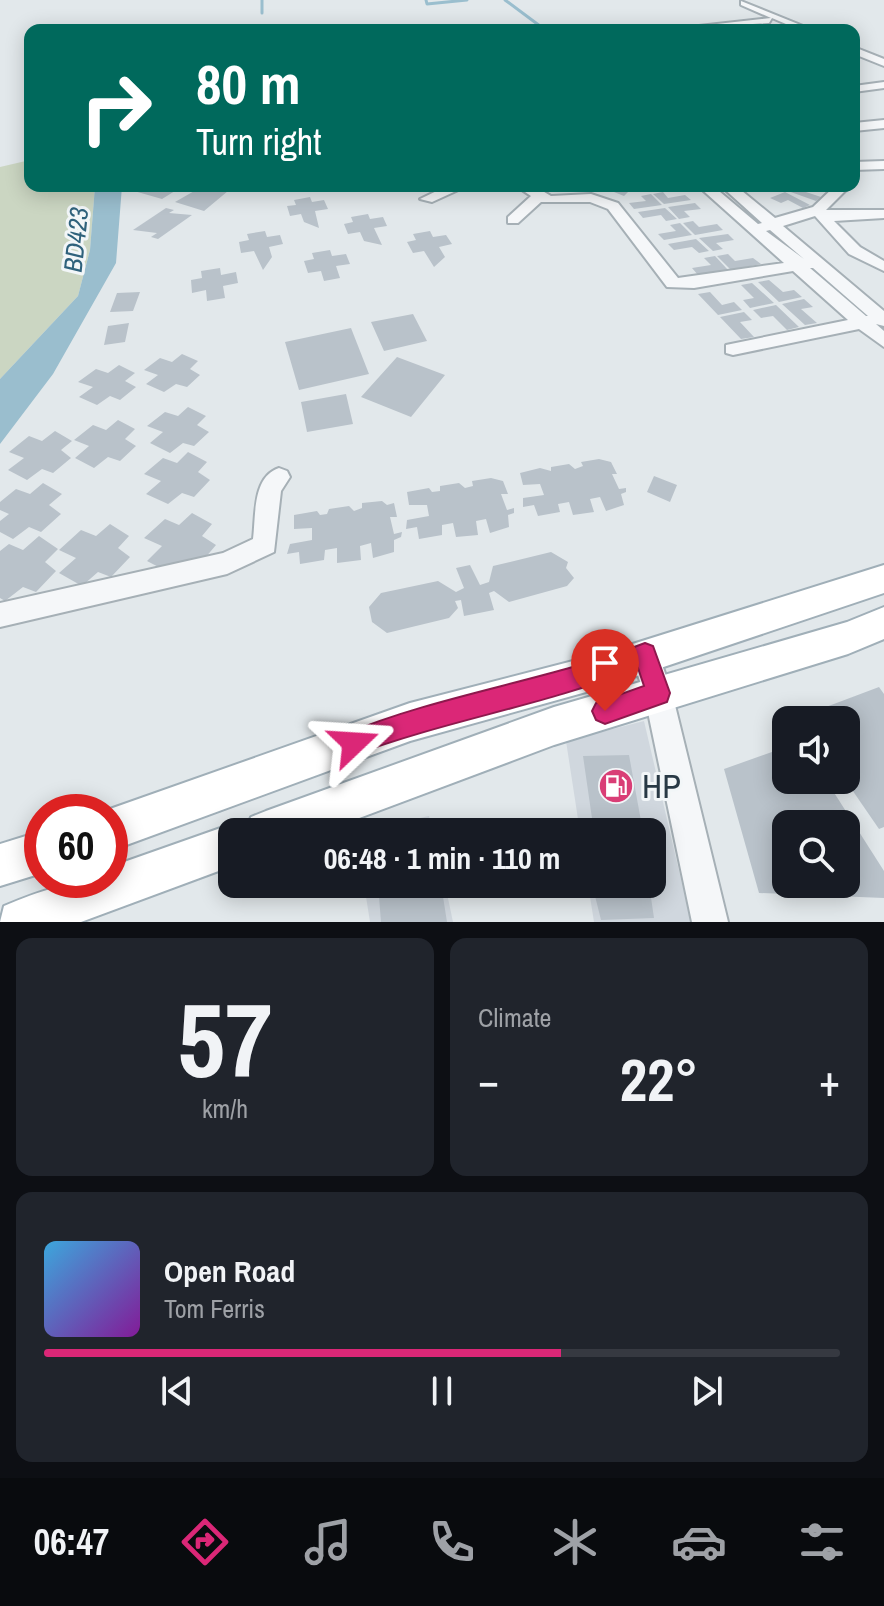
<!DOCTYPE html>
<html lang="en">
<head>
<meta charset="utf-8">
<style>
  :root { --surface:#171b24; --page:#20242c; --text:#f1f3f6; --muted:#9ea1a6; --line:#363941; --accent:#db2777 }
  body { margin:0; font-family:"Archivo Narrow",sans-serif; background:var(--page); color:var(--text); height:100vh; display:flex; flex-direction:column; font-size:30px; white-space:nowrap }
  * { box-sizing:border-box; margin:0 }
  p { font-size:26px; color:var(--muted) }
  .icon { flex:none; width:44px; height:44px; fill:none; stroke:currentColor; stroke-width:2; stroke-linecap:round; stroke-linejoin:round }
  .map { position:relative; height:922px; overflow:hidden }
  .panel { display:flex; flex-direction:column; gap:16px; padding:16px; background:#0d0f14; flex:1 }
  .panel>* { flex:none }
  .hud { position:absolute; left:24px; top:24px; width:836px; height:168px; border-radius:16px; box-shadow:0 4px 20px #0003; background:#00695c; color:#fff; overflow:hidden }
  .fabs { position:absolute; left:772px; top:706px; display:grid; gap:16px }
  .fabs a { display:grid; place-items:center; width:88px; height:88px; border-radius:16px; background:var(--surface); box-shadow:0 4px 20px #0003; font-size:40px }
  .speed { position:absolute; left:24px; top:794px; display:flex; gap:16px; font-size:40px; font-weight:700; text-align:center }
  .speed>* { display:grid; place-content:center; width:104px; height:104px; border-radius:50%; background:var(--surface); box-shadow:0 4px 20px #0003; line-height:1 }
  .speed .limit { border:12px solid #d22; background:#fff; color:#111 }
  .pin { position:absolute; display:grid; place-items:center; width:68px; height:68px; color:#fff; margin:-82px -34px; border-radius:50% 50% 50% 0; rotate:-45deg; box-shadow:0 0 8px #0007 }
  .pin .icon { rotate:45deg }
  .me { position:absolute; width:88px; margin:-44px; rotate:70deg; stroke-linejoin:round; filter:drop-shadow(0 0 6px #0008) }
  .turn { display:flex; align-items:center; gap:28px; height:168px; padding:0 40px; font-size:36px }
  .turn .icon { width:104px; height:104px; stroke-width:2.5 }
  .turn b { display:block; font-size:56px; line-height:68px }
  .big { font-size:60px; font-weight:700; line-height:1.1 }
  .panel .card { flex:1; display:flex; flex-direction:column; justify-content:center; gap:12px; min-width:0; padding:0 28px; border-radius:16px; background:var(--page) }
  .panel .dial { align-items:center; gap:0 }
  .dial b { font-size:104px; line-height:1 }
  .song { display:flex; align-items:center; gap:24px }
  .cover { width:96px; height:96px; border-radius:12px; background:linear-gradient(135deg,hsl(200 70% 55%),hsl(290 70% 35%)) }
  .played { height:8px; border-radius:4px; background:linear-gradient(90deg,var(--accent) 65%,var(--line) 65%) }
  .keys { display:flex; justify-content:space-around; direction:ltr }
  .heat { display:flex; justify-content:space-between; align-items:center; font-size:44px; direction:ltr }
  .panel .tiles { flex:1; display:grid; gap:16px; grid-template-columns:1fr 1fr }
  .card:last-child { grid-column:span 2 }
  .trip { position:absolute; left:218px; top:818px; width:448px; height:80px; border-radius:16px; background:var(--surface); box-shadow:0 4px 20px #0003; font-weight:700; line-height:80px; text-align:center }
  .tab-bar { display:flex; height:128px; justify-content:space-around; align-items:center; background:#090b0e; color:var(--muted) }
  .tab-bar .icon { width:56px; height:56px }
  .tab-bar .on { color:var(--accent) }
  .tab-bar b { font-size:36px; color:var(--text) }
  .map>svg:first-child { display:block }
</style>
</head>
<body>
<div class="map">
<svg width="884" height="922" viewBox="0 0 884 922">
  <rect width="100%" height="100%" fill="#e2e8eb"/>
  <path fill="#d0d7de" d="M644,721L691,922H594L588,884H652V832H580L566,741Z
    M429,816L433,832H355Z
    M364,884H445L453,922H370Z"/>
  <path fill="#cbd6c2" d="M30,160V186H95L90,250L78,296L0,379V167Z"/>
  <path fill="#9abece" d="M95,186H122L116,263L53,374L0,444V379L78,296L90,250Z"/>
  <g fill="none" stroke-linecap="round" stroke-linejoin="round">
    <path stroke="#9abece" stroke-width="3" d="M262,0V13
      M426,0L427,4L467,0
      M505,0L540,26"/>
  </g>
  <path fill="#b9c2ca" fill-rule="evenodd" d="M143,186H183L162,199L134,191Z
    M203,186H241L228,191L204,211L175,202Z
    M606,186L618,187L634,186L624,196L604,188Z
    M794,186L811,188L806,192L821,197L816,201L788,191Z
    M663,192L668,198L685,195L691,200L664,204L653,194Z
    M785,192L810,205L803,208L788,200L781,203L770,198Z
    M651,194L662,205L634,209L629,203L646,201L641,196Z
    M310,197L312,202L324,200L328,209L315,211L319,228L304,222L301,214L290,216L287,206L296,205L294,200Z
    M695,203L701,209L684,211L690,217L679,219L668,207Z
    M166,208L174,210L169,213L192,215L158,239L151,237L157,233L133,230Z
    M665,208L677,219L666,221L661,215L643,218L638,212Z
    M368,214L370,219L383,217L387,226L374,228L382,245L364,241L360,232L348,234L344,224L353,222L351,217Z
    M693,221L699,227L717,224L723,230L695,235L683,223Z
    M680,223L692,235L664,240L658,234L676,231L670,225Z
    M265,231L267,237L280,235L283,244L269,247L272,257L263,270L254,251L241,253L239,242L249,240L247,234Z
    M430,231L433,237L446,235L452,244L439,247L445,257L434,267L424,251L413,253L407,242L416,240L413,234Z
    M728,234L734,240L716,243L723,249L713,251L699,238Z
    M696,239L709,251L699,253L692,247L674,250L668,244Z
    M330,250L332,256L346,254L350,264L336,266L340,278L324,281L321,271L308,273L304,261L314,259L312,253Z
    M728,254L735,261L753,258L761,264L731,270L717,256Z
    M715,256L728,270L698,275L692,268L711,265L704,258Z
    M220,268L221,275L236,272L238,283L223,286L225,298L207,301L206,290L192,293L191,280L202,278L201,271Z
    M769,280L783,292L794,290L802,297L779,302L758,282Z
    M752,283L774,303L750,308L743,300L754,298L741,285Z
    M140,292L133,311L110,312L117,293Z
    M710,292L722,305L734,302L742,310L718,315L698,294Z
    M804,299L813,307L801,309L817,323L805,325L782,304Z
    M776,305L799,327L787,330L773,316L761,318L753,310Z
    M744,312L752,320L740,322L754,337L741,339L720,317Z
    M413,314L427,341L384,351L371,322Z
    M129,323L125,342L104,345L108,326Z
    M351,328L369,374L299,390L285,342Z
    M182,354L198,361L190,369L200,375L187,387L176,384L164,392L146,384L158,375L144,370L160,358L172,362Z
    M397,357L445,375L411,417L361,397Z
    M119,365L135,373L125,381L136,387L120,400L110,396L97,405L79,397L93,387L78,382L96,369L108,373Z
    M346,394L353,424L307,432L301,402Z
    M188,407L206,416L197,425L209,432L194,446L183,443L170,453L150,443L163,432L147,426L165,412L178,416Z
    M118,420L135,429L125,439L136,446L120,461L108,457L94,468L75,458L89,446L74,440L93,425L106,430Z
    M55,431L72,441L61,450L71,458L53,473L42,469L27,480L8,470L24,458L9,452L29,436L42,441Z
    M188,452L207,462L198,472L210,480L194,497L182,493L168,504L146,494L161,481L144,474L163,458L177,463Z
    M599,459L611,462L617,474H612L619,489L626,488V492L621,494L624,505L606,511L600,497L590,499L594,512L573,515L569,502L558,504L560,512L538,516L534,505L523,507V498L544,495L540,484L523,485L520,473L540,468L551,471V467L569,464L575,469L583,466L581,462Z
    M654,476L677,485L670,502L647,492Z
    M491,478L503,481L508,494H501L507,510L514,508V513L508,515L509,527L490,533L486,519L476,521L478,535L456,537L453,523L442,525V535L419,539L417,527L406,529L407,520L429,516L427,505H409L407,492L429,488L432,492L440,491V486L459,483L465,488L473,486L472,481Z
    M43,483L62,494L49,505L61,514L41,532L29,527L13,539L0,532V521L9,514L0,510V502L16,489L30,494Z
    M382,501L387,505L394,503L397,517H390L394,534L402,532L401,537L394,540V552L373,558L371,543L360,546L361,560L337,563V548L325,550L324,560L300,564L299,552L287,554L290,544L312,540V528L294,529V515L317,511L320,515L327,514L329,509L349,506L354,511L362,508V503Z
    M192,513L212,524L202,536L216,545L199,565L185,560L170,573L147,561L162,546L144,538L165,519L179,525Z
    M110,524L129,536L118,548L130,557L111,577L98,572L82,586L59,573L76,558L59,550L81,530L96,536Z
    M39,536L58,549L45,562L56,571L36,592L23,587L5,601L0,598V551L9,544L23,550Z
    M551,552L568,562L566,568L574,578L567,586L509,602L494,591L489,593L494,610L464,616L461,600L455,601L458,608L449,618L387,633L372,622L369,607L381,593L438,581L456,592L464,588L456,568L470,565L480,585L489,582L493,566Z
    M879,687L884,694V827L879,829L846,781V720H805L802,716Z
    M786,747V780H826L884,871V898L759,893L724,769ZM786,824H846V884H786Z
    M629,755L643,832H594L583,756Z
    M378,884H441L447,922H381Z
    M592,884H649L654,918L601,920Z"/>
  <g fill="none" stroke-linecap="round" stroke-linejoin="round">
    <g stroke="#a6b0b6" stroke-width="4">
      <path id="minor" d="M741,1L813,30H800L772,18L769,23L663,30L771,18L741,5Z
        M854,47L884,59V66L854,54Z
        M884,82V88L854,92V86Z
        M884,120V128L854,131V123Z
        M884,161V169L854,170V162Z
        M447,186H467L432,202L420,199Z
        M516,186H534L551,196L591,194L618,203L678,278L784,263L698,186H713L758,224L762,223L721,186H736L775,218L813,207L835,186H850L826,210H884V218L834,221L860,247L884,261V271L849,254L815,216L783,226L884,311V326L876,324L884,331V347L859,329L733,355L726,353V345L848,320L793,271L694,288L667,287L608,209L590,202H541L518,223H508V217L531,196ZM770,230L804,259L766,231ZM810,268H813L868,316H866Z
        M279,468L287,471L290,477L281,491L274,552L227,574L0,627V603L223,553L253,539C256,516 252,477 279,468Z
        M645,641L655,645L672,693L728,922H692L644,693L631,654L635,645Z"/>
    </g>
    <g stroke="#a0afb8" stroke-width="4">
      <path id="major" d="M884,565V593L604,687L410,741L110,851V812H103L110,809L410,703L604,653Z
        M884,607V639L848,654L554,745L322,832H232V866L81,922H0L4,906C40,891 71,880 110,880V867L232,824L246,830L251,817L266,811L554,707L847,622Z
        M42,831V873L0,886V844Z"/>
    </g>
    <use href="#minor" fill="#f5f7f9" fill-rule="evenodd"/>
    <use href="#major" fill="#fff" fill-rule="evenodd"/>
  </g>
  <path fill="#db2777" stroke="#8e194d" stroke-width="2" d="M645,643L653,646L670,693L667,702L605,724L596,720L592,711L596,703L644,686L638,668C546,705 447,720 354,755L345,752L341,743L345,734C442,694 547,681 645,643Z"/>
  <defs>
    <g id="fuel-disc" transform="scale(1.8)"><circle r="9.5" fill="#d93e76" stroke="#f2f6f8"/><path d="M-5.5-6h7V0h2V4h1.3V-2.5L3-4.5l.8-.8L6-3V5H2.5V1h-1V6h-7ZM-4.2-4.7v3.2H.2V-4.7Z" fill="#fff"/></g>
  </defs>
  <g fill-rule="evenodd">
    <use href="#fuel-disc" x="616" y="786"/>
  </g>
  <g text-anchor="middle" stroke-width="6" stroke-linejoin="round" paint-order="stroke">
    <g font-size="26" font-style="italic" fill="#2f627c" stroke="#f2f6f8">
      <text transform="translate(76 240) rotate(-84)" y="9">BD423</text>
    </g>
    <g font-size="34" fill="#283945" stroke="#f2f6f8" text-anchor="start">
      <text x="642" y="798">HP</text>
    </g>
  </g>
</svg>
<div class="fabs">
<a><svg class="icon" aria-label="sound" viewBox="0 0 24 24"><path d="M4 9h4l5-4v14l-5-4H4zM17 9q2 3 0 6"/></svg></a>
<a><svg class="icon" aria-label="search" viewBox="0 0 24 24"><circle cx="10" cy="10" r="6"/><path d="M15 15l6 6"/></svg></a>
</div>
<div class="speed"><div class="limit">60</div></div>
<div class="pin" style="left:605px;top:711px;background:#d93025"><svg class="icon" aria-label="arrive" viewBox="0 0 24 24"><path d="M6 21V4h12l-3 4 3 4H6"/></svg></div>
<svg class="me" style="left:354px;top:743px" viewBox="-20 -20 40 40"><path d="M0-17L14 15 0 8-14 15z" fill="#db2777" stroke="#fff" stroke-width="4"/></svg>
<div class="trip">06:48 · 1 min · 110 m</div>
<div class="hud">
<div class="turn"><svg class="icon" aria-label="right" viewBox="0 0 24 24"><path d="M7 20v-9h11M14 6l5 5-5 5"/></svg><div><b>80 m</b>Turn right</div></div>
</div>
</div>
<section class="panel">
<div class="tiles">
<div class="card dial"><b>57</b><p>km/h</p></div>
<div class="card"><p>Climate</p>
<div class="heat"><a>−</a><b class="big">22°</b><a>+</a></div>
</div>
<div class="card">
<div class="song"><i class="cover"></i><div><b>Open Road</b><p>Tom Ferris</p></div></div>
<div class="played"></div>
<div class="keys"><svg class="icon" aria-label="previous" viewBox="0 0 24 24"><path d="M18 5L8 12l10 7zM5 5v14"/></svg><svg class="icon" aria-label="pause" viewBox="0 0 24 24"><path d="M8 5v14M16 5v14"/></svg><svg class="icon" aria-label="next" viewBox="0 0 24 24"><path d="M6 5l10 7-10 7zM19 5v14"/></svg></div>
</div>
</div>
</section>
<nav class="tab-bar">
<b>06:47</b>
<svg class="icon on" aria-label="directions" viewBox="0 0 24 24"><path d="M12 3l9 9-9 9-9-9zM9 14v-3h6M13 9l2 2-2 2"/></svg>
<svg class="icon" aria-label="music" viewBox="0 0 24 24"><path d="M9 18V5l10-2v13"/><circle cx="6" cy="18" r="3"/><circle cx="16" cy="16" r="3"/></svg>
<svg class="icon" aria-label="phone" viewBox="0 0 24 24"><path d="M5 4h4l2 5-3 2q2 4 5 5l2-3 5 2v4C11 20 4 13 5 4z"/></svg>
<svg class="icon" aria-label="climate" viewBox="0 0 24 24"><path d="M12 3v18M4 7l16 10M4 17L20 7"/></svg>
<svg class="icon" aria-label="car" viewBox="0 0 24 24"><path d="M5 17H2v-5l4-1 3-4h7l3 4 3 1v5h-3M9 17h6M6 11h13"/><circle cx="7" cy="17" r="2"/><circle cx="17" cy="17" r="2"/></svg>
<svg class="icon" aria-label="filters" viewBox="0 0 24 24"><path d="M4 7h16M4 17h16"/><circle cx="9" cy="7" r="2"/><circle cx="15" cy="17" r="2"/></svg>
</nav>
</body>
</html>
